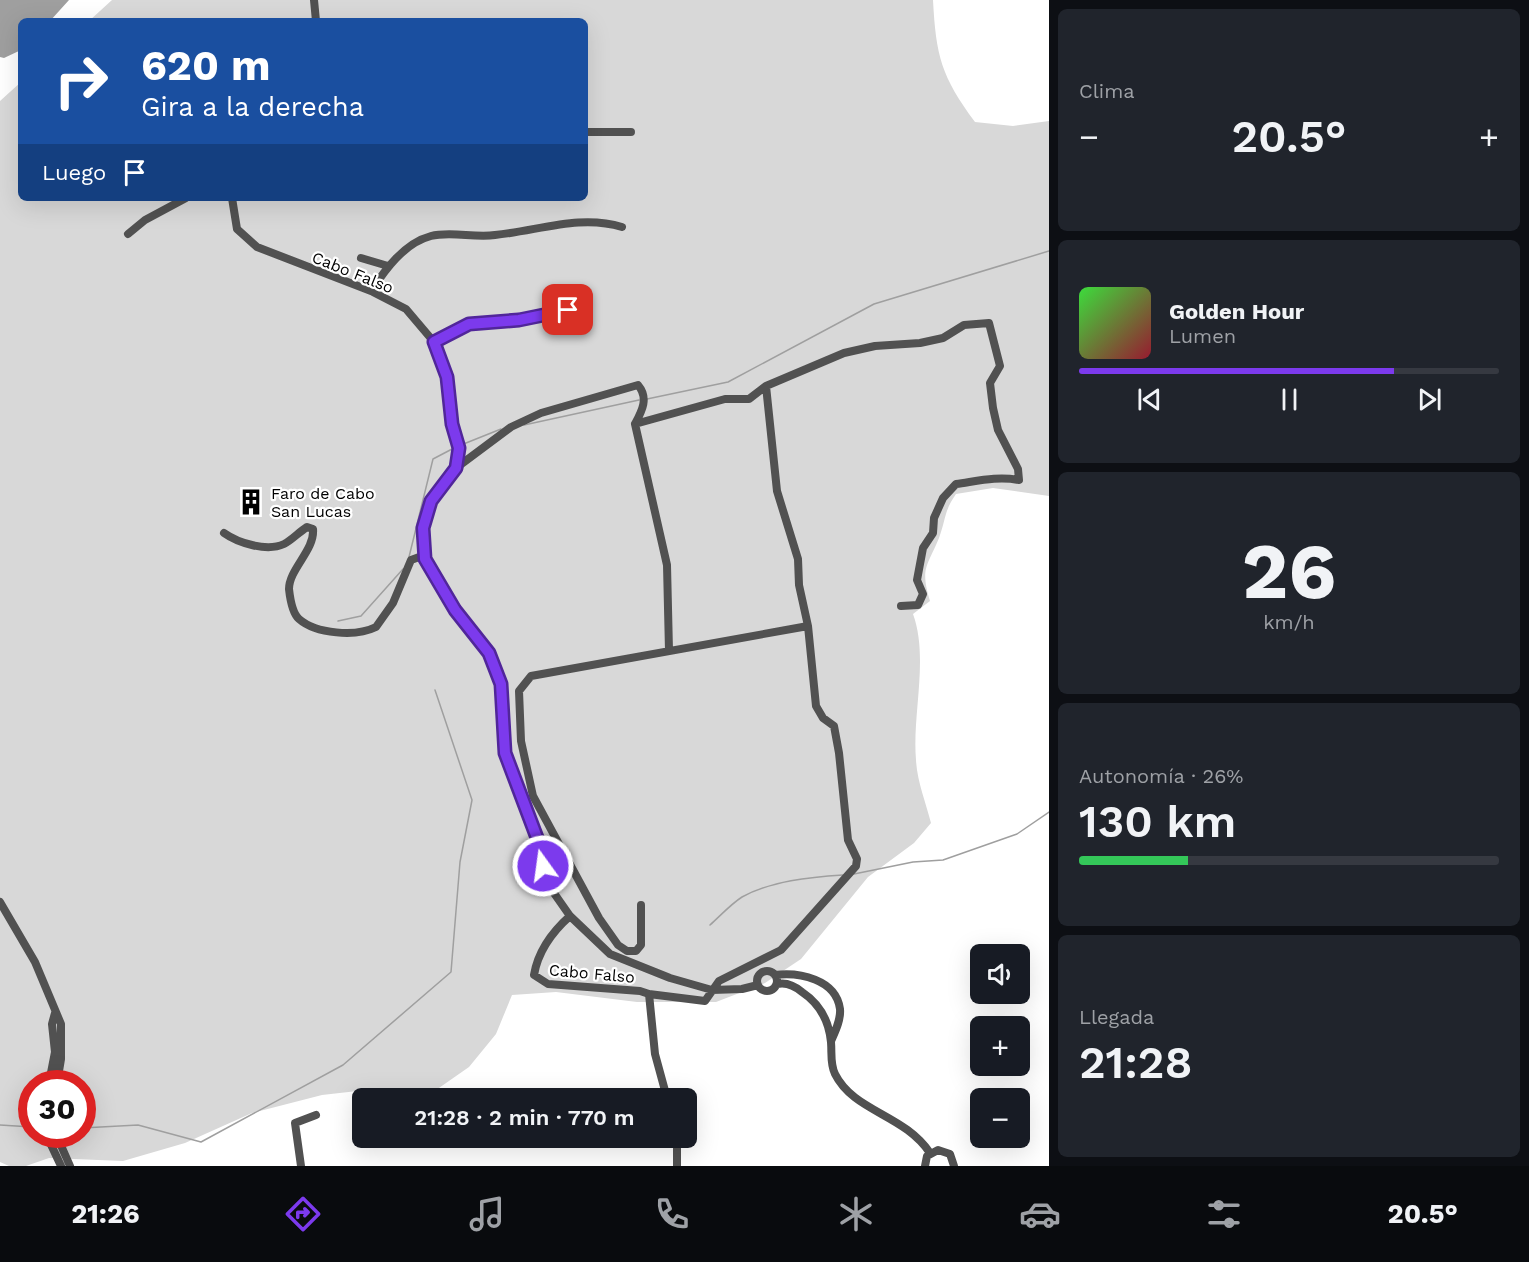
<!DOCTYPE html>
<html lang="es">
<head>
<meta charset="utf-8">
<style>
  :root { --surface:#171b24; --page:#20242c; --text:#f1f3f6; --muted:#9ea1a6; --line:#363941; --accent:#7c3aed }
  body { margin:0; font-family:"Work Sans",sans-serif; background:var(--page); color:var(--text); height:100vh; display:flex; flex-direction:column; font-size:22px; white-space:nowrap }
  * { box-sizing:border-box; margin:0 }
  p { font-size:20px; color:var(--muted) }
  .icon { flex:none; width:33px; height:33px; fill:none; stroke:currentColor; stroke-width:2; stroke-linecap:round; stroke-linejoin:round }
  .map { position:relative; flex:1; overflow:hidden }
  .side { display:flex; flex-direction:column; gap:9px; padding:9px; background:#0d0f14; width:480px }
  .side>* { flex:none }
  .hud { position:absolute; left:18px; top:18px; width:570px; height:183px; border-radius:9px; box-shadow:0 6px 24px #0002; background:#1a4fa0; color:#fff; overflow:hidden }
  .buttons { position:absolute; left:970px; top:944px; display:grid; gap:12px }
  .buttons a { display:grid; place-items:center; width:60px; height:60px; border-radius:9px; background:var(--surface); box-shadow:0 6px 24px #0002; font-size:30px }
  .speed { position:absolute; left:18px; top:1070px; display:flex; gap:12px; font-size:30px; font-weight:700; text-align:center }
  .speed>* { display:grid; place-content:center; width:78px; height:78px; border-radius:50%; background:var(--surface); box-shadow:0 6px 24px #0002; line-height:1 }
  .speed .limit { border:9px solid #d22; background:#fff; color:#111 }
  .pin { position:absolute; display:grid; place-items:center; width:51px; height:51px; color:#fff; margin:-26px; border-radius:12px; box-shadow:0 3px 9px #0006 }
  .me { position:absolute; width:66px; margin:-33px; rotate:346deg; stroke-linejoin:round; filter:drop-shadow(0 0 4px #0008) }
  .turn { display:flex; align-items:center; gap:21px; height:126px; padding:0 24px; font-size:27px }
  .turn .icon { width:78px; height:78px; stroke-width:2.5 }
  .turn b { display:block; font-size:42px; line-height:51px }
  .then { display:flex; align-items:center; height:57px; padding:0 24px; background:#0003; gap:12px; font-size:22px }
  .big { font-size:45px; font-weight:600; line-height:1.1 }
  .side .card { flex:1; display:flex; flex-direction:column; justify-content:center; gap:9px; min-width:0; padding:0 21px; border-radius:9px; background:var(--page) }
  .side .dial { align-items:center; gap:0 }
  .dial b { font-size:78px; line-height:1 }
  .song { display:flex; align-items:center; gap:18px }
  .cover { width:72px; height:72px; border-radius:9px; background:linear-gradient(135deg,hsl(120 70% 55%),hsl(350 70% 35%)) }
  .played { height:6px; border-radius:3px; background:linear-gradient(90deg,var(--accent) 75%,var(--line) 75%) }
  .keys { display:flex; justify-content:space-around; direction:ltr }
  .heat { display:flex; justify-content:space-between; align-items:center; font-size:33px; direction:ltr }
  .charge { height:9px; border-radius:4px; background:linear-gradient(90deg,#34c759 26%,var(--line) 0) }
  .trip { position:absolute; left:352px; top:1088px; width:345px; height:60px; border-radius:9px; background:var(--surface); box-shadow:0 6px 24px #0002; font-weight:600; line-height:60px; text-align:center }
  .tab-bar { display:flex; height:96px; justify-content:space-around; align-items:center; background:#090b0e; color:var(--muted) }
  .tab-bar .icon { width:42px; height:42px }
  .tab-bar .on { color:var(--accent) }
  .tab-bar b { font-size:27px; color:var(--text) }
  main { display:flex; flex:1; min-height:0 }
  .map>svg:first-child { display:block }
</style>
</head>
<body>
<main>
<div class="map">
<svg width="1049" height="1166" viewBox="0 0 1049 1166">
  <rect width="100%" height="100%" fill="#fff"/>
  <path fill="#d8d8d8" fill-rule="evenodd" d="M112,0H933C936,56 941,76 975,122L1013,126L1049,121V496L993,488L956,494C944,511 946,519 939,538C927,567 920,568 930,601L913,614C929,658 912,714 916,760C917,781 926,803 931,823L914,843L868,877L801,959L765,983L716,1002H637L556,992L512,995L496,1034L469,1067L436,1090L375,1089L322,1095L252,1113L185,1143L123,1161L49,1158L26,1166H9L0,1162V101L21,82V198H585V21H89ZM32,1083H82V1134H32Z"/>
  <path fill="#9f9f9f" d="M0,0H69L50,21H21V50L4,58L0,57Z"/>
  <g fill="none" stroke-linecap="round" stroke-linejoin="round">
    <path stroke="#9f9f9f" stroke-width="1.5" d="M647,399L728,382L874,304L1049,251
      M524,425L639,400
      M461,445L501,429
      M409,557L433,459L454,448
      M338,621L361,616L403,569
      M854,874L913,862L943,860L1017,834L1049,812
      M710,925C720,916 731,904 742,897C771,881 810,877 843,875
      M0,1125L32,1127
      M82,1128L138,1125L201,1142L343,1065L451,972L460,862L472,800L435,690"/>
    <path stroke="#515151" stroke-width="8" d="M314,0L316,21
      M585,132H631
      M232,198L237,229L257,247L371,291L406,309L434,342L447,377L452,424L459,449L456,468L431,501L423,528L425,559
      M128,234L145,220L186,198
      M361,258L388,266
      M371,291C385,270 404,243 431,236C450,231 475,238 495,235C538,231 580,214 622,227
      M434,342L469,324L519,320L568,310
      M766,386L844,353L875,346L920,343L943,338L964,325L989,323L1000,366L990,383L993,408L998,430L1018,469L1019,480C997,476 978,481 956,484L943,498L934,518L933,533L923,548L917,580L923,594L918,605L901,606
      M635,424L725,399H749L766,386L777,491L798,559L799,585L808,626L816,706L823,718L834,726L839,753L848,840L857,859L856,866L781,950L719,981L705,1001L649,994
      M456,468L511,427L541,413L638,385C649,398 642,411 635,424L667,565L669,651
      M224,533C238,543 267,552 284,544C292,540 299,532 307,527L313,529C315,550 289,569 289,589C290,598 292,613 299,619C316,634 356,637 376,627L393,603L411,560L422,556L455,610L489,653L501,684L505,753L513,780L539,843L549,886L570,916L610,954L670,978L712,990L742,989L758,985
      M0,902L35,962L61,1024V1059L57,1083
      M641,905V945L636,951H627L618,945L599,918L533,796L521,741L519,691L531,676L808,626
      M570,916C552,932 538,951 534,975L548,984L640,991L649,994L655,1054L667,1098
      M757 981a10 10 0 1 1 20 0a10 10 0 1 1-20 0Z
      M775,975C799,972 836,979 840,1009C841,1020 835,1032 831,1041
      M777,984C786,982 795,986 802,992C820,1004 829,1021 831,1042C832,1054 830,1064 835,1074C854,1112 904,1114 930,1153
      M49,1083L55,1052L52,1024L55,1013
      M46,1134L61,1166
      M56,1134L70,1166
      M301,1166L295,1123L316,1115
      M677,1166V1137
      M925,1166L927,1156L938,1150L950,1154L954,1166"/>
  </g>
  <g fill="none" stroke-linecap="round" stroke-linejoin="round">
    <g stroke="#51269a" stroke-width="15">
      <path id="route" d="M543,866L539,843L505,753L501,684L489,653L455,610L425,559L423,528L431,501L456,468L459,448L452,424L447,377L434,342L469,324L519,320L568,310"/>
    </g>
    <use href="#route" stroke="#7c3aed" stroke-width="10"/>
  </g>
  <defs>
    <g id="building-bare" transform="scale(2.07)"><path d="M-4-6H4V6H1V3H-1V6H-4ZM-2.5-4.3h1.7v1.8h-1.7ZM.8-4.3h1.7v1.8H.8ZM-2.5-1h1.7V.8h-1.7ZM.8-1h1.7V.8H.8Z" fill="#000" stroke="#fff" stroke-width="2.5" paint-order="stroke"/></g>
  </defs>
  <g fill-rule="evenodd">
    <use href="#building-bare" x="251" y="502"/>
  </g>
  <g text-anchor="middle" stroke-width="4.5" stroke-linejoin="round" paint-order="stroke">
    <g font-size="16" fill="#000" stroke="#fff">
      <text transform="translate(353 272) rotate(22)" y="6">Cabo Falso</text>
      <text transform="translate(592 973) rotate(5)" y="6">Cabo Falso</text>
    </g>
    <g font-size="16" fill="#000" stroke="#fff" text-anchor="start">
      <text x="271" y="499">Faro de Cabo<tspan x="271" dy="18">San Lucas</tspan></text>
    </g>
  </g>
</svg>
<div class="buttons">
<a><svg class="icon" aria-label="sound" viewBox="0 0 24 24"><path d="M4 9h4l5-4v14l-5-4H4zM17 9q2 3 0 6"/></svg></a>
<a>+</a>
<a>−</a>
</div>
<div class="speed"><div class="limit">30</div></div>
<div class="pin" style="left:568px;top:310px;background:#d93025"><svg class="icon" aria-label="arrive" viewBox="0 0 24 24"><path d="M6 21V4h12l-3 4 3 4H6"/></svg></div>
<svg class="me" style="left:543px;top:866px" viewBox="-20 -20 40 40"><circle r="17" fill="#7c3aed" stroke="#fff" stroke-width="3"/><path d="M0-11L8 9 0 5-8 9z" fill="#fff"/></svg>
<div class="trip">21:28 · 2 min · 770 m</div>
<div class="hud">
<div class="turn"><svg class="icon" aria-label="right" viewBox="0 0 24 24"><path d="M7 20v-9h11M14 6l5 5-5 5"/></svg><div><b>620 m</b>Gira a la derecha</div></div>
<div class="then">Luego<svg class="icon" aria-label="arrive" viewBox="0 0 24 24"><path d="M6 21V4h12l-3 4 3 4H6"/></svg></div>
</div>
</div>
<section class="side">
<div class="card"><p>Clima</p>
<div class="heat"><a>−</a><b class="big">20.5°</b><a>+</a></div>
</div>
<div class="card">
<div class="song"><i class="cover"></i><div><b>Golden Hour</b><p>Lumen</p></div></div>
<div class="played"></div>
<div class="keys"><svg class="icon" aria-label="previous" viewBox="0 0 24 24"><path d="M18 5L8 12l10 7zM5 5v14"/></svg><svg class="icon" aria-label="pause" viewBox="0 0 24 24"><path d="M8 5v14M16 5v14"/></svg><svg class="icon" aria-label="next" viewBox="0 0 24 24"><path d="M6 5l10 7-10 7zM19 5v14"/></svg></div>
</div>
<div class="card dial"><b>26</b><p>km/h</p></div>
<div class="card"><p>Autonomía · 26%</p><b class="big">130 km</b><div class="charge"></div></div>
<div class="card"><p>Llegada</p><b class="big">21:28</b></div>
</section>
</main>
<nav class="tab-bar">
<b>21:26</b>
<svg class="icon on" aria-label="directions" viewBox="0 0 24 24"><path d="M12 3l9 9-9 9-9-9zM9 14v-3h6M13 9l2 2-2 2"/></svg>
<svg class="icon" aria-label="music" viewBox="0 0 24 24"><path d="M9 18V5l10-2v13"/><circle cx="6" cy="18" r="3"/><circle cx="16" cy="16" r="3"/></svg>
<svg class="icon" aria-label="phone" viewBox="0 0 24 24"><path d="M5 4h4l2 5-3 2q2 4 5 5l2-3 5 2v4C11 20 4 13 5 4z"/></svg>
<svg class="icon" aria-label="climate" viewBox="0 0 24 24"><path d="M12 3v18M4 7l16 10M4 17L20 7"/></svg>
<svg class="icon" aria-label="car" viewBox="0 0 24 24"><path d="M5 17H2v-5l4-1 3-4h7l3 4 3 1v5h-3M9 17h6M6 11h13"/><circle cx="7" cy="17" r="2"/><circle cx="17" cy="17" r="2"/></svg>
<svg class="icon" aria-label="filters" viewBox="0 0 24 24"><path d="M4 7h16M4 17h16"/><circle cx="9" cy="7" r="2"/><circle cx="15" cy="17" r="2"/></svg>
<b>20.5°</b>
</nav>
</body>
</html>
